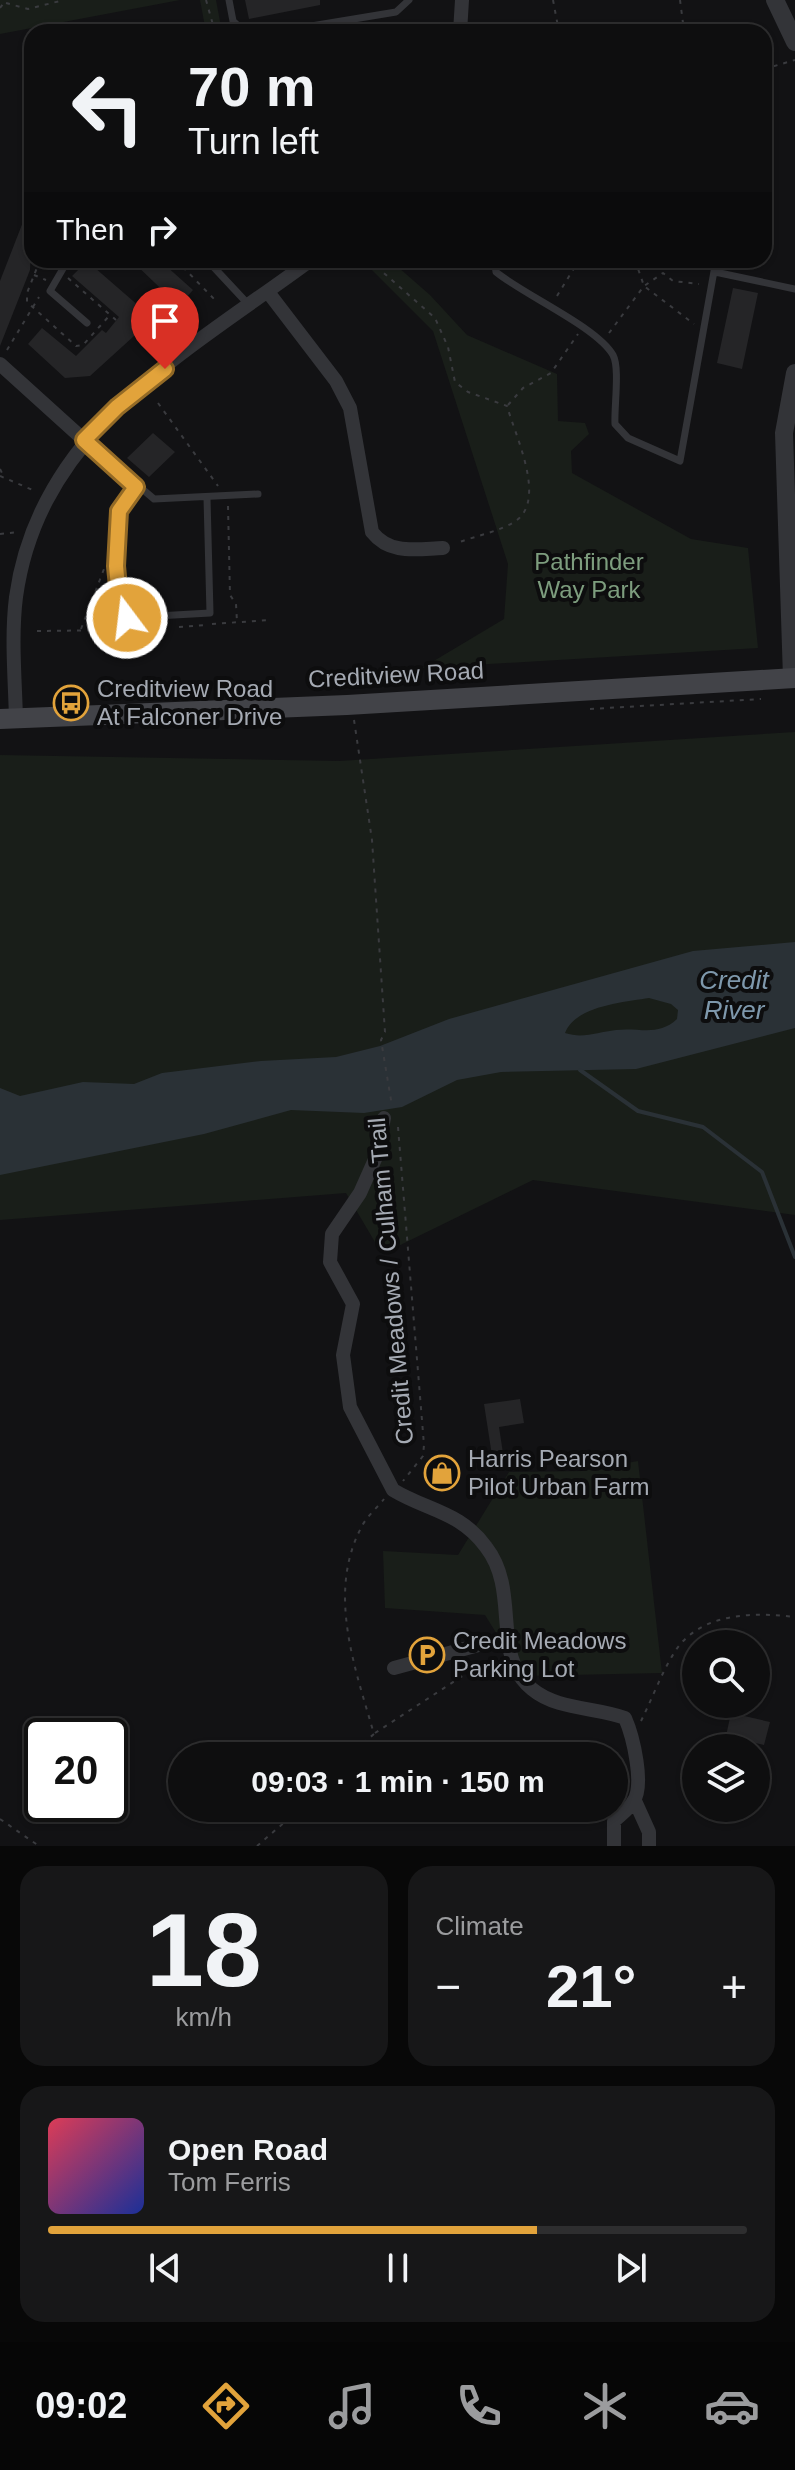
<!DOCTYPE html>
<html lang="en">
<head>
<meta charset="utf-8">
<style>
  :root { --surface:#0e0e0f; --page:#171718; --text:#f1f3f6; --muted:#9b9c9e; --line:#2e2e2f; --accent:#e2a33b }
  body { margin:0; font-family:Helvetica,sans-serif; background:var(--page); color:var(--text); height:100vh; display:flex; flex-direction:column; font-size:30px; white-space:nowrap }
  * { box-sizing:border-box; margin:0 }
  p { font-size:26px; color:var(--muted) }
  .icon { flex:none; width:44px; height:44px; fill:none; stroke:currentColor; stroke-width:2; stroke-linecap:round; stroke-linejoin:round }
  .map { position:relative; height:1846px; overflow:hidden }
  .panel { display:flex; flex-direction:column; gap:20px; padding:20px; background:#080808; flex:1 }
  .panel>* { flex:none }
  .hud { position:absolute; left:24px; top:24px; width:748px; height:244px; border-radius:24px; box-shadow:0 2px 6px #0004,0 0 0 2px var(--line); background:#0e0e0f; color:var(--text); overflow:hidden }
  .fabs { position:absolute; left:682px; top:1630px; display:grid; gap:16px }
  .fabs a { display:grid; place-items:center; width:88px; height:88px; border-radius:50%; background:var(--surface); box-shadow:0 2px 6px #0004,0 0 0 2px var(--line); font-size:40px }
  .speed { position:absolute; left:24px; top:1718px; display:flex; gap:16px; font-size:40px; font-weight:700; text-align:center }
  .speed>* { display:grid; place-content:center; width:104px; height:104px; border-radius:50%; background:var(--surface); box-shadow:0 2px 6px #0004,0 0 0 2px var(--line); line-height:1 }
  .speed .limit { border:4px solid #111; border-radius:12px; background:#fff; color:#111 }
  .pin { position:absolute; display:grid; place-items:center; width:68px; height:68px; color:#fff; margin:-82px -34px; border-radius:50% 50% 50% 0; rotate:-45deg; box-shadow:0 0 8px #0007 }
  .pin .icon { rotate:45deg }
  .me { position:absolute; width:88px; margin:-44px; rotate:345deg; stroke-linejoin:round; filter:drop-shadow(0 0 6px #0008) }
  .turn { display:flex; align-items:center; gap:28px; height:168px; padding:0 32px; font-size:36px }
  .turn .icon { width:104px; height:104px; stroke-width:2.5 }
  .turn b { display:block; font-size:56px; line-height:68px }
  .then { display:flex; align-items:center; height:76px; padding:0 32px; background:#0003; gap:16px; font-size:30px }
  .big { font-size:60px; font-weight:700; line-height:1.1 }
  .panel .tile { flex:1; display:flex; flex-direction:column; justify-content:center; gap:12px; min-width:0; padding:0 28px; border-radius:24px; background:var(--page) }
  .panel .dial { align-items:center; gap:0 }
  .dial b { font-size:104px; line-height:1 }
  .song { display:flex; align-items:center; gap:24px }
  .cover { width:96px; height:96px; border-radius:12px; background:linear-gradient(135deg,hsl(350 70% 55%),hsl(230 70% 35%)) }
  .played { height:8px; border-radius:4px; background:linear-gradient(90deg,var(--accent) 70%,var(--line) 70%) }
  .keys { display:flex; justify-content:space-around; direction:ltr }
  .heat { display:flex; justify-content:space-between; align-items:center; font-size:44px; direction:ltr }
  .panel .tiles { flex:1; display:grid; gap:20px; grid-template-columns:1fr 1fr }
  .tile:last-child { grid-column:span 2 }
  .trip { position:absolute; left:168px; top:1742px; width:460px; height:80px; border-radius:40px; background:var(--surface); box-shadow:0 2px 6px #0004,0 0 0 2px var(--line); font-weight:700; line-height:80px; text-align:center }
  .tabs { display:flex; height:128px; justify-content:space-around; align-items:center; background:#060606; color:var(--muted) }
  .tabs .icon { width:56px; height:56px }
  .tabs .current { color:var(--accent) }
  .tabs b { font-size:36px; color:var(--text) }
  .map>svg:first-child { display:block }
</style>
</head>
<body>
<div class="map">
<svg width="795" height="1846" viewBox="0 0 795 1846">
  <rect width="100%" height="100%" fill="#121214"/>
  <path fill="#191e19" d="M0,0H180L0,34Z
    M200,0H216L222,32H206Z
    M390,260L430,295L467,335L557,374L558,421L585,423L589,434L571,451L572,473L691,539L748,548L758,648L422,668L504,619L508,564L433,331L363,261Z
    M795,732V1215L533,1180L382,1254L346,1193L0,1220V755L339,761Z
    M638,1461L662,1673L523,1676L485,1615L385,1608L383,1551L458,1555L509,1472L581,1471Z"/>
  <path fill="#2a3136" fill-rule="evenodd" d="M795,942V1028L636,1069L501,1072L457,1080L402,1107L364,1113L291,1110L204,1134L0,1175V1088L20,1096L83,1082L134,1084L162,1073L261,1061L336,1057L380,1046L449,1019L693,951ZM649,998L671,1004L678,1010L677,1019C658,1037 639,1027 616,1030C598,1032 583,1039 565,1033C575,1006 624,1002 649,998Z"/>
  <g fill="none" stroke-linecap="round" stroke-linejoin="round">
    <path stroke="#2a3136" stroke-width="4" d="M580,1070L638,1111L703,1127L762,1172L795,1257"/>
  </g>
  <path fill="#252527" d="M245,0H320V5L249,19Z
    M23,222L32,225L30,270L0,346V281Z
    M131,260H168L165,265L193,290L179,306Z
    M87,261L140,307L143,335L134,336L90,376L65,378L28,344L42,328L76,356L102,330L106,333L119,317L72,276Z
    M733,288L758,293L742,369L717,363Z
    M153,433L175,452L149,477L127,458Z
    M520,1399L524,1423L499,1427L504,1460L493,1462L484,1404Z
    M731,1713L770,1722L764,1745L726,1736Z"/>
  <g fill="none" stroke-linecap="round" stroke-linejoin="round">
    <path stroke="#3a3b3f" stroke-width="2" stroke-dasharray="4 6" stroke-linecap="butt" d="M206,0L215,32
      M553,0L559,32
      M680,0L683,23
      M6,3L28,9L64,0
      M0,8L6,0
      M764,69L795,60
      M40,260L27,293V302L76,346L83,345L110,315
      M176,260L217,302
      M369,260L435,318L448,347L455,382L468,392L507,406C515,435 546,498 517,520C502,531 475,536 457,543
      M635,260L644,286L694,324
      M34,275L46,280
      M68,278L116,320
      M557,296L579,260
      M609,333L644,286L663,273L673,281L699,284
      M7,350L39,297
      M158,403L218,486
      M508,405L523,388L551,373L578,334
      M0,469L3,475
      M0,476L35,491
      M228,506L230,595L236,604L237,622
      M0,534L19,532
      M212,624L270,620
      M179,627L206,625
      M81,629L104,569
      M37,631L122,630
      M590,709L761,699
      M354,720L372,840L385,1032L381,1040L392,1106
      M398,1127L424,1445L423,1456L403,1481
      M641,1721C652,1699 661,1674 674,1653C699,1612 754,1612 795,1617
      M375,1733L467,1673L497,1666
      M348,1756L374,1734C355,1668 327,1593 361,1528C366,1517 377,1508 384,1499
      M0,1819L39,1846
      M257,1846L301,1808"/>
    <path stroke="#333438" stroke-width="7" d="M229,0L233,21L245,32
      M275,32L396,12L409,0
      M68,260L50,291L87,323
      M207,260L248,304
      M494,260L496,272C524,295 597,327 613,355C620,368 614,407 615,424L628,438L680,461L716,260
      M715,272L795,289
      M86,441L154,499L258,494
      M136,487L119,511L116,566L121,618L210,613L207,498"/>
    <path stroke="#333438" stroke-width="14" d="M460,32L462,0
      M268,292L336,381L350,408L372,532C390,555 416,549 443,548
      M0,364L84,440
      M16,719C15,679 11,637 16,597C39,429 187,352 311,260
      M384,1118L376,1157L360,1193L332,1234L330,1262L353,1304L343,1355L350,1407L393,1490C428,1511 461,1512 486,1547C521,1592 490,1655 532,1689C557,1710 596,1707 625,1718C633,1736 645,1786 633,1802C629,1809 620,1815 614,1821V1846
      M394,1668L508,1637
      M635,1801L649,1832V1846"/>
    <path stroke="#333438" stroke-width="18" d="M775,0L795,42
      M792,678L784,433L795,373"/>
    <path stroke="#424348" stroke-width="20" d="M0,719L347,705L795,678"/>
  </g>
  <g fill="none" stroke-linecap="round" stroke-linejoin="round">
    <g stroke="#936a26" stroke-width="20">
      <path id="route" d="M127,618H121L116,566L119,511L136,487L84,440L117,407L165,369"/>
    </g>
    <use href="#route" stroke="#e2a33b" stroke-width="14"/>
  </g>
  <defs>
    <g id="bus-ring" transform="scale(1.8)"><circle r="9.5" fill="#0d0d0e" stroke="#e2a33b" stroke-width="1.5"/><path d="M-5-6H5V4H4V6H2V4H-2V6H-4V4H-5ZM-3.5-4V0h7V-4ZM-3.5 1.2v1.5H-2V1.2ZM2 1.2v1.5H3.5V1.2Z" fill="#e2a33b"/></g>
    <g id="shop-ring" transform="scale(1.8)"><circle r="9.5" fill="#0d0d0e" stroke="#e2a33b" stroke-width="1.5"/><path d="M-5-2.5h2.3a2.7 3.5 0 0 1 5.4 0H5L5.5 6h-11ZM-1.5-2.5h3a1.5 2.3 0 0 0-3 0Z" fill="#e2a33b"/></g>
    <g id="parking-ring" transform="scale(1.8)"><circle r="9.5" fill="#0d0d0e" stroke="#e2a33b" stroke-width="1.5"/><path d="M-3.5-5.5H1a3.5 3.5 0 0 1 0 7H-1V5.5H-3.5ZM-1-3.4V-.6H.8a1.4 1.4 0 0 0 0-2.8Z" fill="#e2a33b"/></g>
  </defs>
  <g fill-rule="evenodd">
    <use href="#bus-ring" x="71" y="703"/>
    <use href="#shop-ring" x="442" y="1473"/>
    <use href="#parking-ring" x="427" y="1655"/>
  </g>
  <g text-anchor="middle" stroke-width="8" stroke-linejoin="round" paint-order="stroke">
    <g font-size="24" fill="#7d9d7e" stroke="#0d0d0e">
      <text x="589" y="570">Pathfinder<tspan x="589" dy="28">Way Park</tspan></text>
    </g>
    <g font-size="24" fill="#a5aab3" stroke="#0d0d0e">
      <text transform="translate(396 675) rotate(-3)" y="8">Creditview Road</text>
      <text transform="translate(391 1281) rotate(-95)" y="8">Credit Meadows / Culham Trail</text>
    </g>
    <g font-size="24" fill="#a5aab3" stroke="#0d0d0e" text-anchor="start">
      <text x="97" y="697">Creditview Road<tspan x="97" dy="28">At Falconer Drive</tspan></text>
      <text x="468" y="1467">Harris Pearson<tspan x="468" dy="28">Pilot Urban Farm</tspan></text>
      <text x="453" y="1649">Credit Meadows<tspan x="453" dy="28">Parking Lot</tspan></text>
    </g>
    <g font-size="26" font-style="italic" fill="#7e98ac" stroke="#0d0d0e">
      <text x="734" y="989">Credit<tspan x="734" dy="30">River</tspan></text>
    </g>
  </g>
</svg>
<div class="fabs">
<a><svg class="icon" aria-label="search" viewBox="0 0 24 24"><circle cx="10" cy="10" r="6"/><path d="M15 15l6 6"/></svg></a>
<a><svg class="icon" aria-label="layers" viewBox="0 0 24 24"><path d="M12 4l9 5-9 5-9-5zM3 14l9 5 9-5"/></svg></a>
</div>
<div class="speed"><div class="limit">20</div></div>
<div class="pin" style="left:165px;top:369px;background:#d93025"><svg class="icon" aria-label="arrive" viewBox="0 0 24 24"><path d="M6 21V4h12l-3 4 3 4H6"/></svg></div>
<svg class="me" style="left:127px;top:618px" viewBox="-20 -20 40 40"><circle r="17" fill="#e2a33b" stroke="#fff" stroke-width="3"/><path d="M0-11L8 9 0 5-8 9z" fill="#fff"/></svg>
<div class="trip">09:03 · 1 min · 150 m</div>
<div class="hud">
<div class="turn"><svg class="icon" aria-label="left" viewBox="0 0 24 24"><path d="M17 20v-9H6M10 6l-5 5 5 5"/></svg><div><b>70 m</b>Turn left</div></div>
<div class="then">Then<svg class="icon" aria-label="right" viewBox="0 0 24 24"><path d="M7 20v-9h11M14 6l5 5-5 5"/></svg></div>
</div>
</div>
<section class="panel">
<div class="tiles">
<div class="tile dial"><b>18</b><p>km/h</p></div>
<div class="tile"><p>Climate</p>
<div class="heat"><a>−</a><b class="big">21°</b><a>+</a></div>
</div>
<div class="tile">
<div class="song"><i class="cover"></i><div><b>Open Road</b><p>Tom Ferris</p></div></div>
<div class="played"></div>
<div class="keys"><svg class="icon" aria-label="previous" viewBox="0 0 24 24"><path d="M18 5L8 12l10 7zM5 5v14"/></svg><svg class="icon" aria-label="pause" viewBox="0 0 24 24"><path d="M8 5v14M16 5v14"/></svg><svg class="icon" aria-label="next" viewBox="0 0 24 24"><path d="M6 5l10 7-10 7zM19 5v14"/></svg></div>
</div>
</div>
</section>
<nav class="tabs">
<b>09:02</b>
<svg class="icon current" aria-label="directions" viewBox="0 0 24 24"><path d="M12 3l9 9-9 9-9-9zM9 14v-3h6M13 9l2 2-2 2"/></svg>
<svg class="icon" aria-label="music" viewBox="0 0 24 24"><path d="M9 18V5l10-2v13"/><circle cx="6" cy="18" r="3"/><circle cx="16" cy="16" r="3"/></svg>
<svg class="icon" aria-label="phone" viewBox="0 0 24 24"><path d="M5 4h4l2 5-3 2q2 4 5 5l2-3 5 2v4C11 20 4 13 5 4z"/></svg>
<svg class="icon" aria-label="climate" viewBox="0 0 24 24"><path d="M12 3v18M4 7l16 10M4 17L20 7"/></svg>
<svg class="icon" aria-label="car" viewBox="0 0 24 24"><path d="M5 17H2v-5l4-1 3-4h7l3 4 3 1v5h-3M9 17h6M6 11h13"/><circle cx="7" cy="17" r="2"/><circle cx="17" cy="17" r="2"/></svg>
</nav>
</body>
</html>
